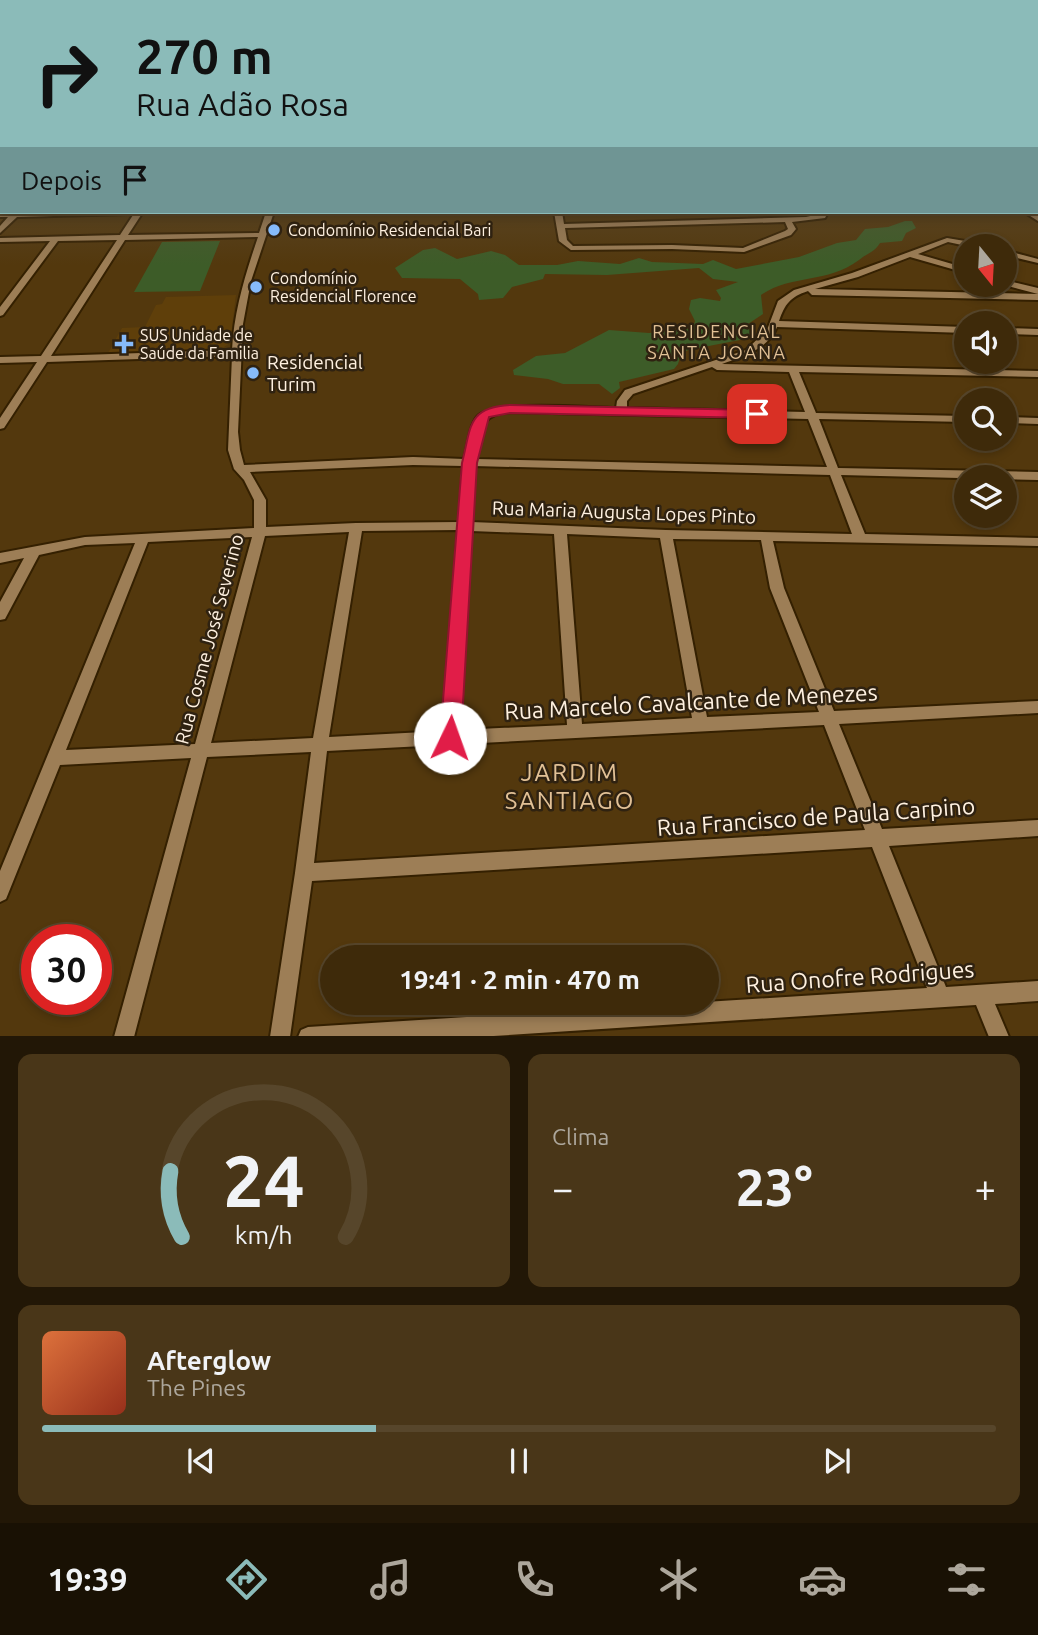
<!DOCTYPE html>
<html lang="pt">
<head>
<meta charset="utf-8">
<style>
  :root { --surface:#3e2a0a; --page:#493618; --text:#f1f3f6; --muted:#ada79c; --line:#57462b; --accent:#8bbbb9 }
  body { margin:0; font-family:Ubuntu,sans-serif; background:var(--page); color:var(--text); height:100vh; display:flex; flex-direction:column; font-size:26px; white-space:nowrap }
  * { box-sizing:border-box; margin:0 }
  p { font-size:23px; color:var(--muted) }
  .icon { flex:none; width:38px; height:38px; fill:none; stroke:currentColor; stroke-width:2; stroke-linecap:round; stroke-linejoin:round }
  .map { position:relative; height:1036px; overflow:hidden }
  .details { display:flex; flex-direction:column; gap:18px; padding:18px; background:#221706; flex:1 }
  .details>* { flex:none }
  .hud { position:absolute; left:0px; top:0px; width:1040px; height:214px; box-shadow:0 4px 10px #0003,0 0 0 2px var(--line); background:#8bbbb9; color:#111; overflow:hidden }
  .needle { width:46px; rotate:162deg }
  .buttons { position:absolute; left:954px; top:234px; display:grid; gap:14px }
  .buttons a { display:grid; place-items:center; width:63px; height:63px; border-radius:50%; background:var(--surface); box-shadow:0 4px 10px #0003,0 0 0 2px var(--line); font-size:35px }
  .speed { position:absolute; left:21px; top:924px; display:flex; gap:14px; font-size:35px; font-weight:700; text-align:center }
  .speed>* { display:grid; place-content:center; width:91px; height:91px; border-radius:50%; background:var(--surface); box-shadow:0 4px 10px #0003,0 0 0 2px var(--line); line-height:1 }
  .speed .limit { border:10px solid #d22; background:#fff; color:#111 }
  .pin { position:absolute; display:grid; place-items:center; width:60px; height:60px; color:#fff; margin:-30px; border-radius:14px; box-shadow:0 4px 10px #0006 }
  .me { position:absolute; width:77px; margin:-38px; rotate:3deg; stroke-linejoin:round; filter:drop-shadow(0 0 5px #0008) }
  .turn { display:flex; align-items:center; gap:24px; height:147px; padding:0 21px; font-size:32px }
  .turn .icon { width:91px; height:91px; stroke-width:2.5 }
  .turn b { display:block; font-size:49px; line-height:60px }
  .then { display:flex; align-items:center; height:66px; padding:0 21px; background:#0003; gap:14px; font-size:26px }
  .big { font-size:52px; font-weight:700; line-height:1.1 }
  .details .widget { flex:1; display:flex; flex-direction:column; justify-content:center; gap:10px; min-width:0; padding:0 24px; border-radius:14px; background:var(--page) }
  .details .dial { align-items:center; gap:0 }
  .dial svg { height:182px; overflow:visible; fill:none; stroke:var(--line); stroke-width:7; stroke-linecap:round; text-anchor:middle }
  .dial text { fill:var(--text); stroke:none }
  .song { display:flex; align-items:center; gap:21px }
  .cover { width:84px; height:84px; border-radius:10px; background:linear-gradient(135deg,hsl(20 70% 55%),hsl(10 70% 35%)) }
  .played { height:7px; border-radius:4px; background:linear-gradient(90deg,var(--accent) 35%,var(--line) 35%) }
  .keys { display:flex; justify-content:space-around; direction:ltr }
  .heat { display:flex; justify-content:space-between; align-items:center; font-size:38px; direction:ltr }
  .details .tiles { flex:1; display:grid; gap:18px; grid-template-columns:1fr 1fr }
  .widget:last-child { grid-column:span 2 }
  .trip { position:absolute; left:320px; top:945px; width:399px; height:70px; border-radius:35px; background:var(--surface); box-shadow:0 4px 10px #0003,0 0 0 2px var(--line); font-weight:700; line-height:70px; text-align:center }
  .tabs { display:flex; height:112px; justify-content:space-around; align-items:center; background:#191104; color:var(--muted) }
  .tabs .icon { width:49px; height:49px }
  .tabs .selected { color:var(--accent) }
  .tabs b { font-size:32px; color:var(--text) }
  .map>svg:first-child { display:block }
</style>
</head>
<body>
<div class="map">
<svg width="1038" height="1037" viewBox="0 0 1038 1037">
  <rect width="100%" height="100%" fill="#53380d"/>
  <path fill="#5f3f0a" d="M236,295L230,343L221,349L108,353L122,328L145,327L156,305L162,304L166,297Z"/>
  <path fill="#3d5c28" d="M905,221H912L916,228L906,233L902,241L880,243C874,253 867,253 859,260C827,284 791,274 761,295L763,314L748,324L751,334L745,339L688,350L681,354L678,364L674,369L619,382L620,388L612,394L599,384H563L548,379L514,375L513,370L536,356L565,353L609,330L649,333L693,328L695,321L689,309L691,300L700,298L720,301L721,298L716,290L738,282L713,279L699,268L607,275L545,274L543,279L512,287L503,298L479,300L478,294L460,279L402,278L395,268L423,250L435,248L457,259L491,251L505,255L519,265H557L578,261L620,264L639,258L652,262L703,264L713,260L736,269L799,257L837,243L856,240L865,229L888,227Z
    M220,241L200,291L134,292L162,242Z"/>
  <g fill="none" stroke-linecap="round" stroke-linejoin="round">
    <g stroke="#342001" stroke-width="4">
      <path id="minor" d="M0,122H2V126H0Z
        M0,146H2V150H0Z
        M2,165V170H0V166Z
        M0,189H2V193H0Z
        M13,212H132L128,214L17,217L0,233V226L8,217H0V213Z
        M135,212H143L128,235L259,233L266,212H274L251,281L243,324L238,432L240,450L244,465L413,457L464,459C468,446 469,427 477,417C491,399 591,408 616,408L617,401L625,390L746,350L767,330L778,301L794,290L852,273L947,238L989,245L990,247H971L948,242L918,254L966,268V273L910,257L858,277L815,289L1038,294V300L812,295L808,291C790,297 785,304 779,321L966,327V333L777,327C768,349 743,357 722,364L1038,371V377L799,372L816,413L966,416V422L819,419L838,468L1038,472V480L841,475L865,534L1038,538V546L773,541L784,588L834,711L1038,701V713L839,724L882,829L1038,820V836L889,846L946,987L1038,981V1001L995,1004L1009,1037H989L976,1005L478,1037H298L301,1030L308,1027L927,988L872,847L312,881L290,1037H270L295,873L311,752L207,757L134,1037H114L191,758L60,765L6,899L0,902V871L135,543L85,545L39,555L5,619L0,620V602L24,558L0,563V553L85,537L254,528V500L244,480L234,469L228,450L232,356L47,362L4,428L0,429V418L37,362L0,363V357L41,356L117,240L58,241L3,315L0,316V307L50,241L0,242V238L120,235ZM258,237C245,275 234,311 232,350L51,356L125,240ZM712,367L717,370L789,372L805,412L627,408V401L633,394ZM510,412L808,419L827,467L476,459C482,432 478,414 510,412ZM413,465L463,466L459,522L356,523L266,527V500L250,472ZM474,466L830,475L852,534L666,530L471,522ZM458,530L443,731L329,737L362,531ZM471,531L554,534L567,725L458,730ZM349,532L313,738L211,743L265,536ZM567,534L660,538L692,718L582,724ZM252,537L195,744L66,750L148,542ZM673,539L761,540L770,588L819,712L707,717ZM824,725L865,830L314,863L327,751Z
        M554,212H562L564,224L806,217L819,214L820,212H828L825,218L792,222L796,229L791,235L744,252L672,249L571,250L559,241ZM785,222L788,229L785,231L743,248L672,245L573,246L567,240L565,228Z
        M1024,212H1032L1038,216V221Z
        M1004,250L1038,259V263L1004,255Z
        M1004,280L1038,288V294L1004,285Z
        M1004,328L1038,329V335L1004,334Z
        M1004,417L1038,418V424L1004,423Z"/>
    </g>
    <use href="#minor" fill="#9d7e56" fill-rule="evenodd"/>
  </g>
  <linearGradient id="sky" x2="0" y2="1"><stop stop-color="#2e1f07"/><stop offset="0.45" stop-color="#605340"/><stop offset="1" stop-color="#605340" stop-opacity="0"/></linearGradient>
  <rect width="1038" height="265" fill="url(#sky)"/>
  <path fill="#e11d48" stroke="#92132f" stroke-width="2" d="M510,405L757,410L763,414L757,418L510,413L489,417L477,463L461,738L458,744L450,747L443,744L440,738L462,463C471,428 467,407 510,405Z"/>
  <g fill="#86bbfb" stroke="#2f2211" stroke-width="2.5">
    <circle cx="274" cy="230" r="7"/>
    <circle cx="256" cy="287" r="7"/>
    <path d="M120.5 333.5h7v7h7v7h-7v7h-7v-7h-7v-7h7z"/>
    <circle cx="253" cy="373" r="7"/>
  </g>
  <g text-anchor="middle" stroke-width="5" stroke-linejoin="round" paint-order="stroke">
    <g font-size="16" fill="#fff1e0" stroke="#2f2211" text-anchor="start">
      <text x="288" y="236">Condomínio Residencial Bari</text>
      <text x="270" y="284">Condomínio<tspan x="270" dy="18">Residencial Florence</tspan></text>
      <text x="140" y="341">SUS Unidade de<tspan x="140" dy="18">Saúde da Familia</tspan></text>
    </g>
    <g font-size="18" letter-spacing="2" fill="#e2c196" stroke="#2f2211">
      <text x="717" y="338">RESIDENCIAL<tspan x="717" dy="21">SANTA JOANA</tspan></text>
    </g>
    <g font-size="19" fill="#fff1e0" stroke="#2f2211" text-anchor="start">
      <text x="267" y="369">Residencial<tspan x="267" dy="22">Turim</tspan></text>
    </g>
    <g font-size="19" fill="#fff1e0" stroke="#2f2211">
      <text transform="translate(624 512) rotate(2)" y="7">Rua Maria Augusta Lopes Pinto</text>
      <text transform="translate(209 639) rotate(-75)" y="7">Rua Cosme José Severino</text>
    </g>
    <g font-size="23" fill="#fff1e0" stroke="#2f2211">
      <text transform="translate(691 702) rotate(-3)" y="8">Rua Marcelo Cavalcante de Menezes</text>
      <text transform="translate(816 817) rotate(-4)" y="8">Rua Francisco de Paula Carpino</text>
      <text transform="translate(860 977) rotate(-4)" y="8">Rua Onofre Rodrigues</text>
    </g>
    <g font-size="24" letter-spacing="2" fill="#e2c196" stroke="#2f2211">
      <text x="570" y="781">JARDIM<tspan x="570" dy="28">SANTIAGO</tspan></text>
    </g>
  </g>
</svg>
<div class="buttons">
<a><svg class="needle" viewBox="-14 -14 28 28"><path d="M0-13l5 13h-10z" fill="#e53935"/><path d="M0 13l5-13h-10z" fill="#ada79c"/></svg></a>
<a><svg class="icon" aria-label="sound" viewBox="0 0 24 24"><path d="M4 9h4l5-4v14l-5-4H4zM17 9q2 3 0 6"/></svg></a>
<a><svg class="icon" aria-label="search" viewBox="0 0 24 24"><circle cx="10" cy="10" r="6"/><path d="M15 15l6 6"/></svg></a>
<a><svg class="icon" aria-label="layers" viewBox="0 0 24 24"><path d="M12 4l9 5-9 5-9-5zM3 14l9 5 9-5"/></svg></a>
</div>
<div class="speed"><div class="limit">30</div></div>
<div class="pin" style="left:757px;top:414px;background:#d93025"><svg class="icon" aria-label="arrive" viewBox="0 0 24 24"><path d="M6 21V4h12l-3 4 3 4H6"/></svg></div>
<svg class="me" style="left:450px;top:738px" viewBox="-20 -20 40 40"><circle r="19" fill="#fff"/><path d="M0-13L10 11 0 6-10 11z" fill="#e11d48"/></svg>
<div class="trip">19:41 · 2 min · 470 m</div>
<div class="hud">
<div class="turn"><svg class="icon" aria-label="right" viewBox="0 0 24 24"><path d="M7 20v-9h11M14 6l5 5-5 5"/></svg><div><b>270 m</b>Rua Adão Rosa</div></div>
<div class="then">Depois<svg class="icon" aria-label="arrive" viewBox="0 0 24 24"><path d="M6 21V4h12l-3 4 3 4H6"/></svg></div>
</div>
</div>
<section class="details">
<div class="tiles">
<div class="widget dial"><svg viewBox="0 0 100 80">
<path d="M14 69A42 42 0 1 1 86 69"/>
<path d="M14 69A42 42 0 0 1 9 40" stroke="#8bbbb9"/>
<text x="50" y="56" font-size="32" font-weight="700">24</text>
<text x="50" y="72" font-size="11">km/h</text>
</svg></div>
<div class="widget"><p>Clima</p>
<div class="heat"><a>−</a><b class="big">23°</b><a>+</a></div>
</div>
<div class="widget">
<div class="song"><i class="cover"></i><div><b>Afterglow</b><p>The Pines</p></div></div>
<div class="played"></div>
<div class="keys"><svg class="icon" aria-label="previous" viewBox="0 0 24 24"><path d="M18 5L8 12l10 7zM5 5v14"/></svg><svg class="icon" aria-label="pause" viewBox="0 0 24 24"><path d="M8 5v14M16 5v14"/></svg><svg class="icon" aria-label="next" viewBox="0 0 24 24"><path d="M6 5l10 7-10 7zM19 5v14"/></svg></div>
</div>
</div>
</section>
<nav class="tabs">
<b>19:39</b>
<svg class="icon selected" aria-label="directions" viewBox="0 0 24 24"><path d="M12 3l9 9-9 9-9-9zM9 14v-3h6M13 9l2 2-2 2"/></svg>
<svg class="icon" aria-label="music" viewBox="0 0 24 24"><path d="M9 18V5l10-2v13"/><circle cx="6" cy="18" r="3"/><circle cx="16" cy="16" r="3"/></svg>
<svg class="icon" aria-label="phone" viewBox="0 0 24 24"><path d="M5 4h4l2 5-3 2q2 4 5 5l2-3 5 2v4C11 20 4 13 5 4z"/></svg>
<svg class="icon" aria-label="climate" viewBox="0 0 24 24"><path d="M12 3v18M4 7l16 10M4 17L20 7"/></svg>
<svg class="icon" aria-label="car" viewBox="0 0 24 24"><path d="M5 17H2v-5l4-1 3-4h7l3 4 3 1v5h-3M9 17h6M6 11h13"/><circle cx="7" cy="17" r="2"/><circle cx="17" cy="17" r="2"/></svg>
<svg class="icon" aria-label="filters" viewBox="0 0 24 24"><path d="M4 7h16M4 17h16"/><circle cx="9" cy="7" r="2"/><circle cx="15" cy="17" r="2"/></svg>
</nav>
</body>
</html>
